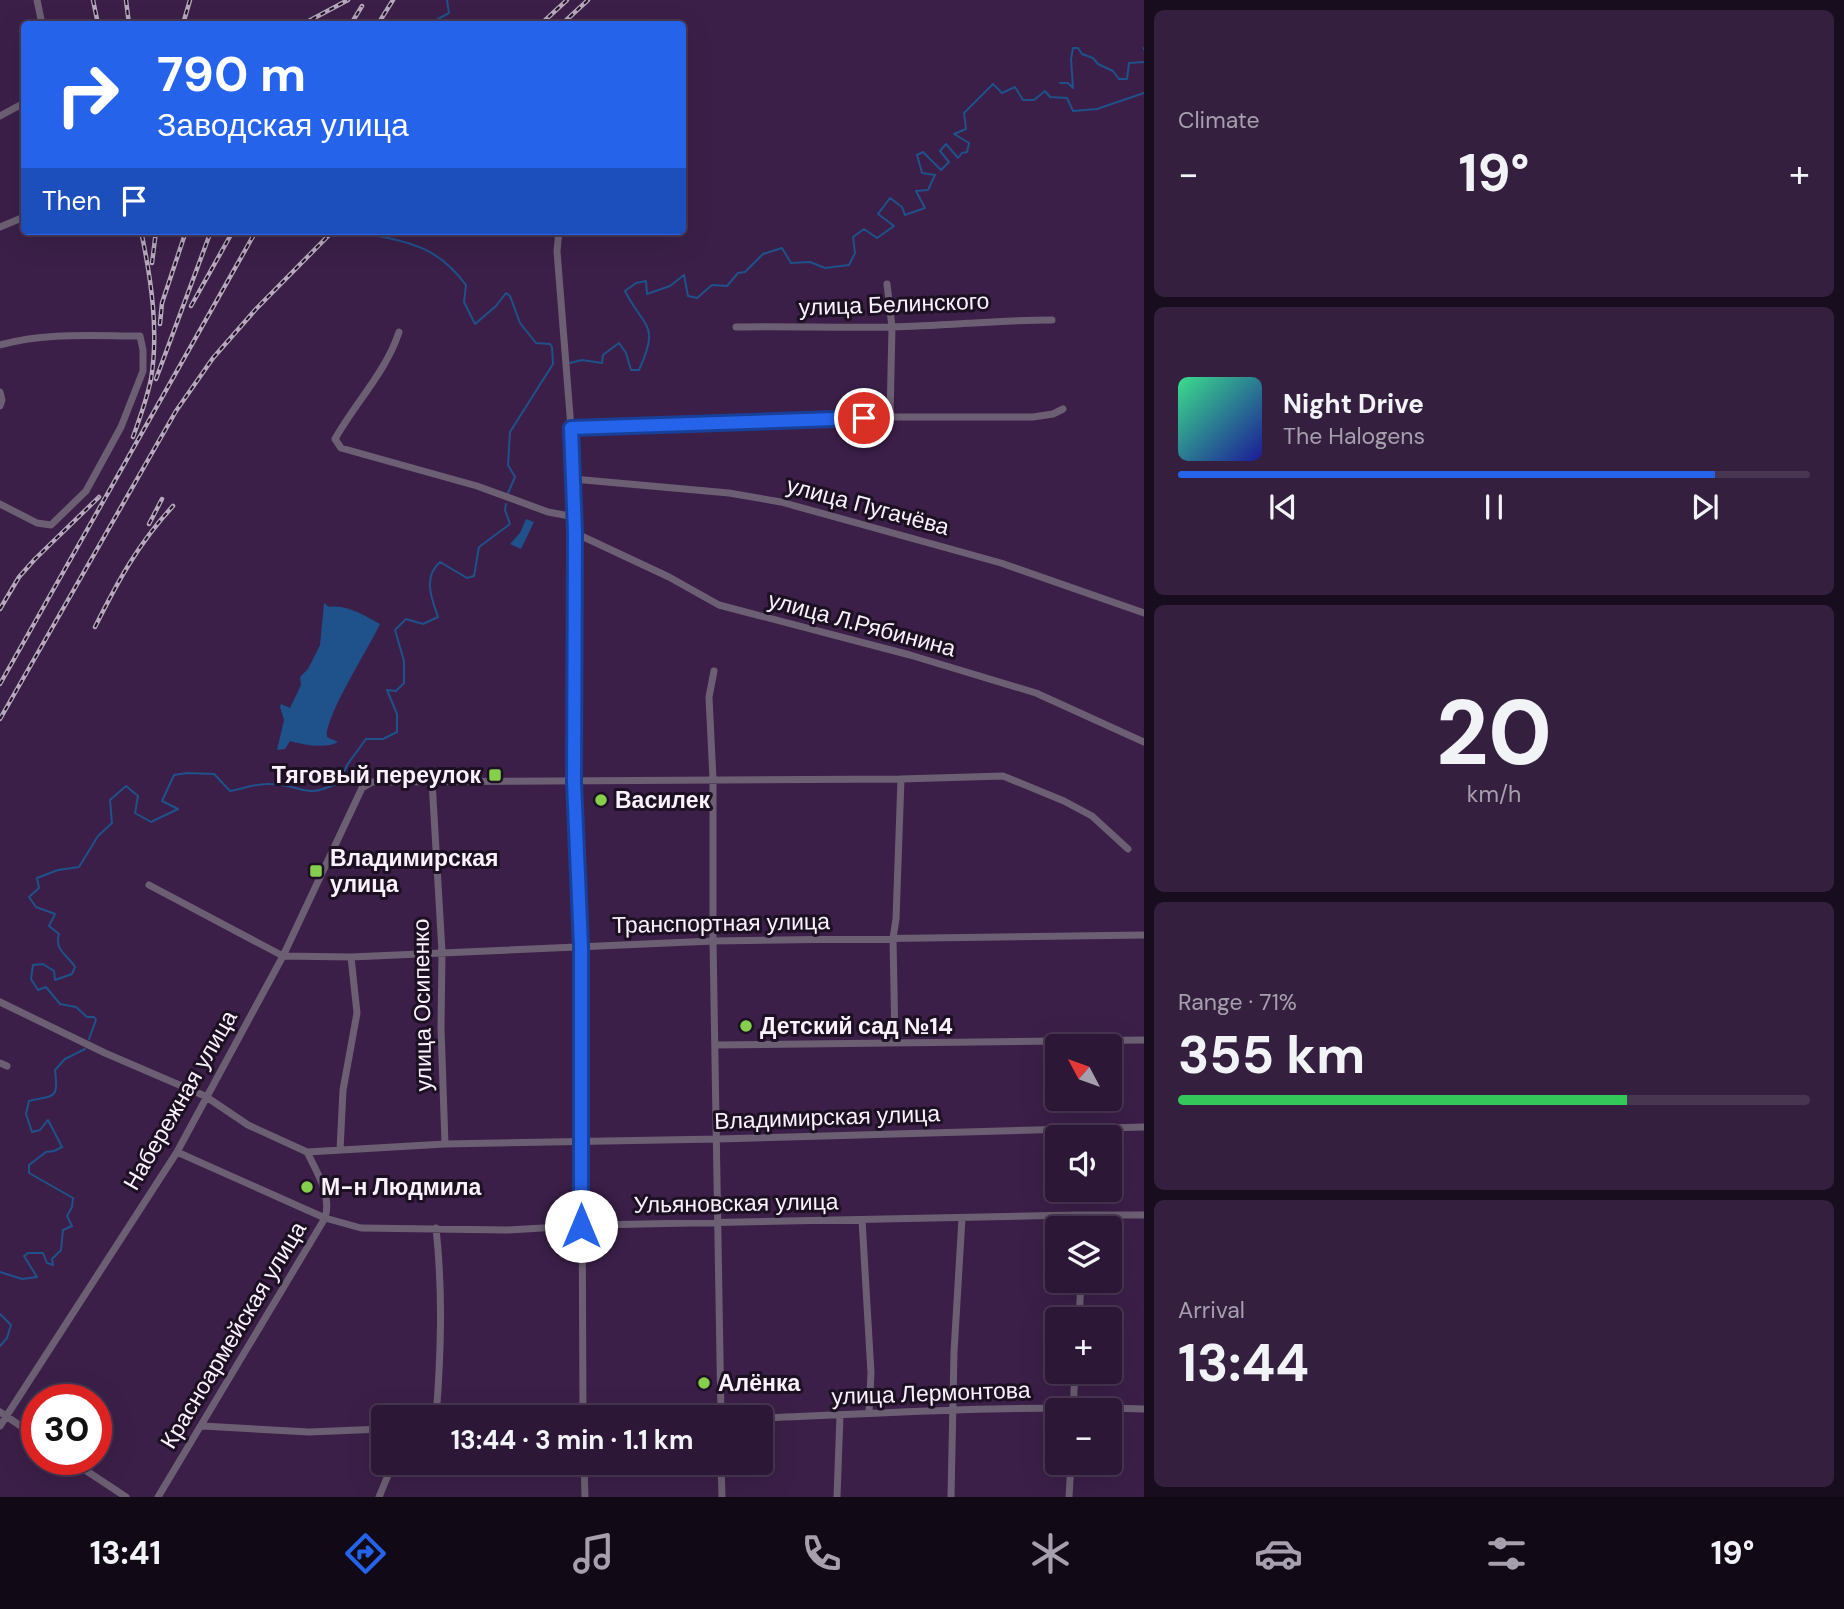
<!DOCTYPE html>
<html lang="en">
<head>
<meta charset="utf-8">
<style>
  :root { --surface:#2c1736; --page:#34203e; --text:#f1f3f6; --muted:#a69fad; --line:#483651; --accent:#2563eb }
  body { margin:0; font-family:"DM Sans",sans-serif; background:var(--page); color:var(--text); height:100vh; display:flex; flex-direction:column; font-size:26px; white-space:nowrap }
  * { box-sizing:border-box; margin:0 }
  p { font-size:23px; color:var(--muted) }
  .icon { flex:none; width:38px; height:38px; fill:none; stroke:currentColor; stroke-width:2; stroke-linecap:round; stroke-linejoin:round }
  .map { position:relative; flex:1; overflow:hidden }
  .sheet { display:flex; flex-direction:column; gap:10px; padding:10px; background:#180d1e; width:700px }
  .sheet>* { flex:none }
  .hud { position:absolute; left:21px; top:21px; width:665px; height:214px; border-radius:7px; box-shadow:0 7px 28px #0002,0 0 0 2px var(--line); background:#2563eb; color:#fff; overflow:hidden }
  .needle { width:46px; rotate:311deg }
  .controls { position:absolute; left:1045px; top:1034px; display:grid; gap:14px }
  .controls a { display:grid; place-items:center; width:77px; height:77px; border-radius:7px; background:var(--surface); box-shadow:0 7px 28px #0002,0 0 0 2px var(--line); font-size:35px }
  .speed { position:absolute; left:21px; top:1384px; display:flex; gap:14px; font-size:35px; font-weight:700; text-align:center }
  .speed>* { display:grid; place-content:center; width:91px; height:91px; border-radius:50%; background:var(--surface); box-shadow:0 7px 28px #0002,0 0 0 2px var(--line); line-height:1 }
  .speed .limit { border:10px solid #d22; background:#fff; color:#111 }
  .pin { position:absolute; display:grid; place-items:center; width:60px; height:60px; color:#fff; margin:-30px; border:4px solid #fff; border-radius:50%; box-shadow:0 2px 7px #0007 }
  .me { position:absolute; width:77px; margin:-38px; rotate:0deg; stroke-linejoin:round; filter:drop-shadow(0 0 5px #0008) }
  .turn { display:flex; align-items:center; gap:24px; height:147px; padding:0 21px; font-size:32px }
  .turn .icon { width:91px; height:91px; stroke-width:2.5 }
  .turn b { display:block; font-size:49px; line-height:60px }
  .then { display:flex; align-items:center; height:66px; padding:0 21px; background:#0003; gap:14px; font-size:26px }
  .big { font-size:52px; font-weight:700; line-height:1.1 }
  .sheet .widget { flex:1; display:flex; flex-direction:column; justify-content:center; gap:10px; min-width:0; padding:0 24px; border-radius:10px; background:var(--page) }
  .sheet .dial { align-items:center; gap:0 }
  .dial b { font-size:91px; line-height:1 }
  .song { display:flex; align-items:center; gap:21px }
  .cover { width:84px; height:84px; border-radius:10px; background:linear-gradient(135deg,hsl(150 70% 55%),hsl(240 70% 35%)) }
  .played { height:7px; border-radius:4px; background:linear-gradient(90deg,var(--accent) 85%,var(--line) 85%) }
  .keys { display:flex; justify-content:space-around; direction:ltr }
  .heat { display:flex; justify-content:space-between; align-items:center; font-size:38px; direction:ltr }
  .charge { height:10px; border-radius:5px; background:linear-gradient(90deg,#34c759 71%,var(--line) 0) }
  .trip { position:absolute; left:371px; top:1405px; width:402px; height:70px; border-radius:7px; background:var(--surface); box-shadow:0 7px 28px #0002,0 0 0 2px var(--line); font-weight:700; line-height:70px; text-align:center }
  .menu { display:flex; height:112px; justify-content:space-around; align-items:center; background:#120916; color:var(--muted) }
  .menu .icon { width:49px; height:49px }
  .menu .selected { color:var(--accent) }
  .menu b { font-size:32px; color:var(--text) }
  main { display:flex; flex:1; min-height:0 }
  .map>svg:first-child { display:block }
</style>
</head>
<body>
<main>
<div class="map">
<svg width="1144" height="1497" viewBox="0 0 1144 1497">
  <rect width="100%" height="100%" fill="#3b1f48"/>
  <path fill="#1f518a" d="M526,519L534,522L521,549L510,544L520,533Z
    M324,603L329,607C347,604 365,616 380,624C370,646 324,718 327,737L338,742C326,749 304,745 290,741L285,749L277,750L284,720L280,707L281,704L290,708L301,685L300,677L308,669L320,645Z"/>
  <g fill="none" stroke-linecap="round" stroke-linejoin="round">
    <path stroke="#1f518a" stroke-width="2" d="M429,24L449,13L447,0
      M1144,48V49
      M1060,83H1068L1073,88L1071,59L1073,48H1078L1082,54L1093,58L1098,64L1113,71L1119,79H1127L1129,63L1144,62
      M374,235C415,243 440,250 466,285L464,302L475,324L496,306L506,293L510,296L520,323L536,343L550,344L552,347L553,364L510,432L508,465L515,477L508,493
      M570,363L582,360L602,363L603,355L619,343L626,353L631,370H639C660,323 645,330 625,291L636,283L646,281L647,294L670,286L684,275L688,296L697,298L712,285L727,286L738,273L745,272L763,254L782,248L791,263L810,262L825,268L849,265L855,253L853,237L864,229L877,238L894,226L878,214L890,198L902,207L905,215L925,208L916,191L928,190L935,175L922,173L917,155L923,152L941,170L949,162L940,151L946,144L958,158L962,153L967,152L969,143L954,134L966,129L964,113L993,84L1002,93L1015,87L1023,100H1034L1045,91L1050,97L1067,98L1073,111L1097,109L1144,93
      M89,1039L96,1020L94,1017H87L76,1007L60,1004L46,987L38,990L31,979L33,965L43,964L54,971L55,980L72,974L75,967C68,955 54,951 59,934L49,926L55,914L36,907L29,897L39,888L37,878L58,870L79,867L98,836L112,823L110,800L126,786L138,796L135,813L151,822L178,809L162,801L174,775L187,773L214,774L230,791C242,789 257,783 269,784C304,784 302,801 340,782L347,765L366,739H383L397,732V714L387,690L396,691L404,683V661L395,630L406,619L423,624L438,617C431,597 423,577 440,562L467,578L474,576L479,547L510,524L505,510L506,504
      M0,1272L22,1279L37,1277L24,1256L28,1253H43L47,1263L53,1265L52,1259L61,1250L63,1230L72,1226L67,1216L72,1207L73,1198L29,1173V1165L46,1152L54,1151L62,1147L48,1120L40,1130L32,1132L26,1114L29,1101C54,1095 59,1100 55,1070L65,1059L85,1049
      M0,1314L11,1325L7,1338L0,1346"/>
    <path stroke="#6c5f73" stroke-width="7" d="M37,0L42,24
      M0,116L24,103
      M0,227L24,217
      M559,231L557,251L571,428L575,533L574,782L581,946L583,1418
      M887,284L892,327L890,417
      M736,327C788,326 840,328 891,327C945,326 998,320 1052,320
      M399,332C386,372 355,403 335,439L341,448L477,486L548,512L575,517
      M0,345C45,332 94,336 140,336L143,350V371L121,427L86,491L51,525L37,523L0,504
      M0,392L2,400L0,406
      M571,428L890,417H1033L1053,414L1063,409
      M573,479L729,493L781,502L1001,563L1144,613
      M575,533L669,577L719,605L910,655L1036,693L1144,742
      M714,671L709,697L713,779V941L721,1418
      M432,781L442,952L441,1028L445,1144
      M149,885L283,956L351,957L713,941L1144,935
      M0,1002L105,1053L205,1096L248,1125L307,1152L445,1144L718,1139L1144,1127
      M895,1043L893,938L896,919L901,779
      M715,1045L1144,1040
      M0,1063L7,1066
      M340,1150L343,1090L357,1013L351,957
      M177,1152L325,1218L361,1228L507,1230L595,1225L1072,1215H1144
      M1072,1215L1074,1228
      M862,1220L871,1373L869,1412
      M436,1228C443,1293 441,1353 436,1418
      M1079,1320L1081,1281
      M1073,1410L1075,1372
      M0,1412L37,1437
      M710,1418L731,1414L750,1418
      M761,1418C889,1413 1016,1405 1144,1409
      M0,1426L177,1152L283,956L362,788L372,782L901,779L1003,776L1064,801L1092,816L1128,849
      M202,1426L309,1432L383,1429
      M70,1460L126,1497
      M584,1463L585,1497
      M721,1463L722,1497
      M158,1497L325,1218C332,1196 317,1172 307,1152
      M379,1497L393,1463
      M837,1497L840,1415
      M951,1497L954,1352L962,1218
      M1069,1497L1071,1463"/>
    <g stroke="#b7a8bd" stroke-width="4.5">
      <path id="rail" d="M93,0L98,24
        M126,0L129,24
        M183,24L190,0
        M303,24L348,0
        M351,24L362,6
        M378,24L393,0
        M541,24L567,0
        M562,24L588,0
        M152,263L156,231
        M191,306L233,231
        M160,324L162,303L186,231
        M156,379L211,231
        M133,437C140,418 147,398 151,379C159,331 151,278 141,231
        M149,524L162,499
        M0,609L19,577L35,559L99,497
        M95,627C118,581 138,544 173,506
        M0,684L256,231
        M0,719L176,411L213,358L256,309L333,231"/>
    </g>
    <use href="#rail" stroke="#1c1022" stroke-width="2" stroke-dasharray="5" stroke-linecap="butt"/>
  </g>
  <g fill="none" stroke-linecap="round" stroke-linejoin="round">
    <g stroke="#184099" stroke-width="18">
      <path id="route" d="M581,1226V946L574,782L575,533L571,428L864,418"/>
    </g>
    <use href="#route" stroke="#2563eb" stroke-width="12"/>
  </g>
  <g fill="#85cf4c" stroke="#1c1022" stroke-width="2.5">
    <rect x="488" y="768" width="14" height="14" rx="3.5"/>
    <circle cx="601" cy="800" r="7"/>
    <rect x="309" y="864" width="14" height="14" rx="3.5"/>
    <circle cx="746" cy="1026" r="7"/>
    <circle cx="307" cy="1187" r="7"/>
    <circle cx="704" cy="1383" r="7"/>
  </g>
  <g text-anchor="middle" stroke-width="6" stroke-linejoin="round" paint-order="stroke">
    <g font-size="23" fill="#f9f2fc" stroke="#1c1022">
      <text transform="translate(894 304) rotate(-2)" y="8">улица Белинского</text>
      <text transform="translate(868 506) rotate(15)" y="8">улица Пугачёва</text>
      <text transform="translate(862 624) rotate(15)" y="8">улица Л.Рябинина</text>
      <text transform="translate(721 923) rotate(-1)" y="8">Транспортная улица</text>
      <text transform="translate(422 1005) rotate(-91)" y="8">улица Осипенко</text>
      <text transform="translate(180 1100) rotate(-60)" y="8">Набережная улица</text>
      <text transform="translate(827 1117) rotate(-2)" y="8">Владимирская улица</text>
      <text transform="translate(736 1203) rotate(-1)" y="8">Ульяновская улица</text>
      <text transform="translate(233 1335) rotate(-59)" y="8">Красноармейская улица</text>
      <text transform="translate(931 1393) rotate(-2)" y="8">улица Лермонтова</text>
    </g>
    <g font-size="23" font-weight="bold" fill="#f9f2fc" stroke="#1c1022" text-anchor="start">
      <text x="481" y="783" text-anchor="end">Тяговый переулок</text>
      <text x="615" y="808">Василек</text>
      <text x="330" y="866">Владимирская<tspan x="330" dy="26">улица</tspan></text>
      <text x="760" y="1034">Детский сад №14</text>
      <text x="321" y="1195">М-н Людмила</text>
      <text x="718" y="1391">Алёнка</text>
    </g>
  </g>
</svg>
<div class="controls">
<a><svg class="needle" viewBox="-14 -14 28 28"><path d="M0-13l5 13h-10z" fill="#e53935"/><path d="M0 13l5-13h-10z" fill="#a69fad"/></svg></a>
<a><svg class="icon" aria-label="sound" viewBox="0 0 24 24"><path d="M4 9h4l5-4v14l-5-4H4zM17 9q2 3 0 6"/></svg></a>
<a><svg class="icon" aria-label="layers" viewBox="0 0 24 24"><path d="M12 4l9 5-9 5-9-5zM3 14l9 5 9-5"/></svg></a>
<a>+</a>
<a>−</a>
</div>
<div class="speed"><div class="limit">30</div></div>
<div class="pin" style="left:864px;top:418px;background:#d93025"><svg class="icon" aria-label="arrive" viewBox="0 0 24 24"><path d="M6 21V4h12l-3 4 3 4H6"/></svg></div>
<svg class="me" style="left:581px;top:1226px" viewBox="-20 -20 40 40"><circle r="19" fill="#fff"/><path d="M0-13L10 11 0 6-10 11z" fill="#2563eb"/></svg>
<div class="trip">13:44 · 3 min · 1.1 km</div>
<div class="hud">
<div class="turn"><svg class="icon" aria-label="right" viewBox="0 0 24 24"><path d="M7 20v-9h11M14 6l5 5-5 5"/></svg><div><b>790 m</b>Заводская улица</div></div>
<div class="then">Then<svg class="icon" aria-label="arrive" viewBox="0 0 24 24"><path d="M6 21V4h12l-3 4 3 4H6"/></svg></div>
</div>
</div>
<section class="sheet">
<div class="widget"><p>Climate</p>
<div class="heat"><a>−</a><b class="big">19°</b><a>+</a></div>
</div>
<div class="widget">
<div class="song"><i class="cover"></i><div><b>Night Drive</b><p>The Halogens</p></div></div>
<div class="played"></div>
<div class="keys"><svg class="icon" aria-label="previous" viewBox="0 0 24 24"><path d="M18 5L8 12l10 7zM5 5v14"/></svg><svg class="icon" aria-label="pause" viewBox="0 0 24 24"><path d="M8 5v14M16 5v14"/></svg><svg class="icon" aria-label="next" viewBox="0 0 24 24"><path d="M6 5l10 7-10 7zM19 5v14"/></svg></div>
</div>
<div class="widget dial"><b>20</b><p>km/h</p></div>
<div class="widget"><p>Range · 71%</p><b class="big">355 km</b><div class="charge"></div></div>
<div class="widget"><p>Arrival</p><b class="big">13:44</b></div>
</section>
</main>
<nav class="menu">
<b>13:41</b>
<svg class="icon selected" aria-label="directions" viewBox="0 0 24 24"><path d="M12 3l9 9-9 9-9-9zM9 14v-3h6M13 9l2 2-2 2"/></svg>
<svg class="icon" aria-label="music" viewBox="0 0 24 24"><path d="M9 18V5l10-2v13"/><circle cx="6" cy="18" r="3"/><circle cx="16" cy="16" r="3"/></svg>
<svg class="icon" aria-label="phone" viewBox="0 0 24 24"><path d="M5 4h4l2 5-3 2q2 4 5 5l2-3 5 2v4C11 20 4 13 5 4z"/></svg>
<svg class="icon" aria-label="climate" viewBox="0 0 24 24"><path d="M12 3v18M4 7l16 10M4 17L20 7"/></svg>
<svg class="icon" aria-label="car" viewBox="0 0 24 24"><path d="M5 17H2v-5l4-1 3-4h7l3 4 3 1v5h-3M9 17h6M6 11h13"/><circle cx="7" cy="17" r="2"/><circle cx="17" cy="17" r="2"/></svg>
<svg class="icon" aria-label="filters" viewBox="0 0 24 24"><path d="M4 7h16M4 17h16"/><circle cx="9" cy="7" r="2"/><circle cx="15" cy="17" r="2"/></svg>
<b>19°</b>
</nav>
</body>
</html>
